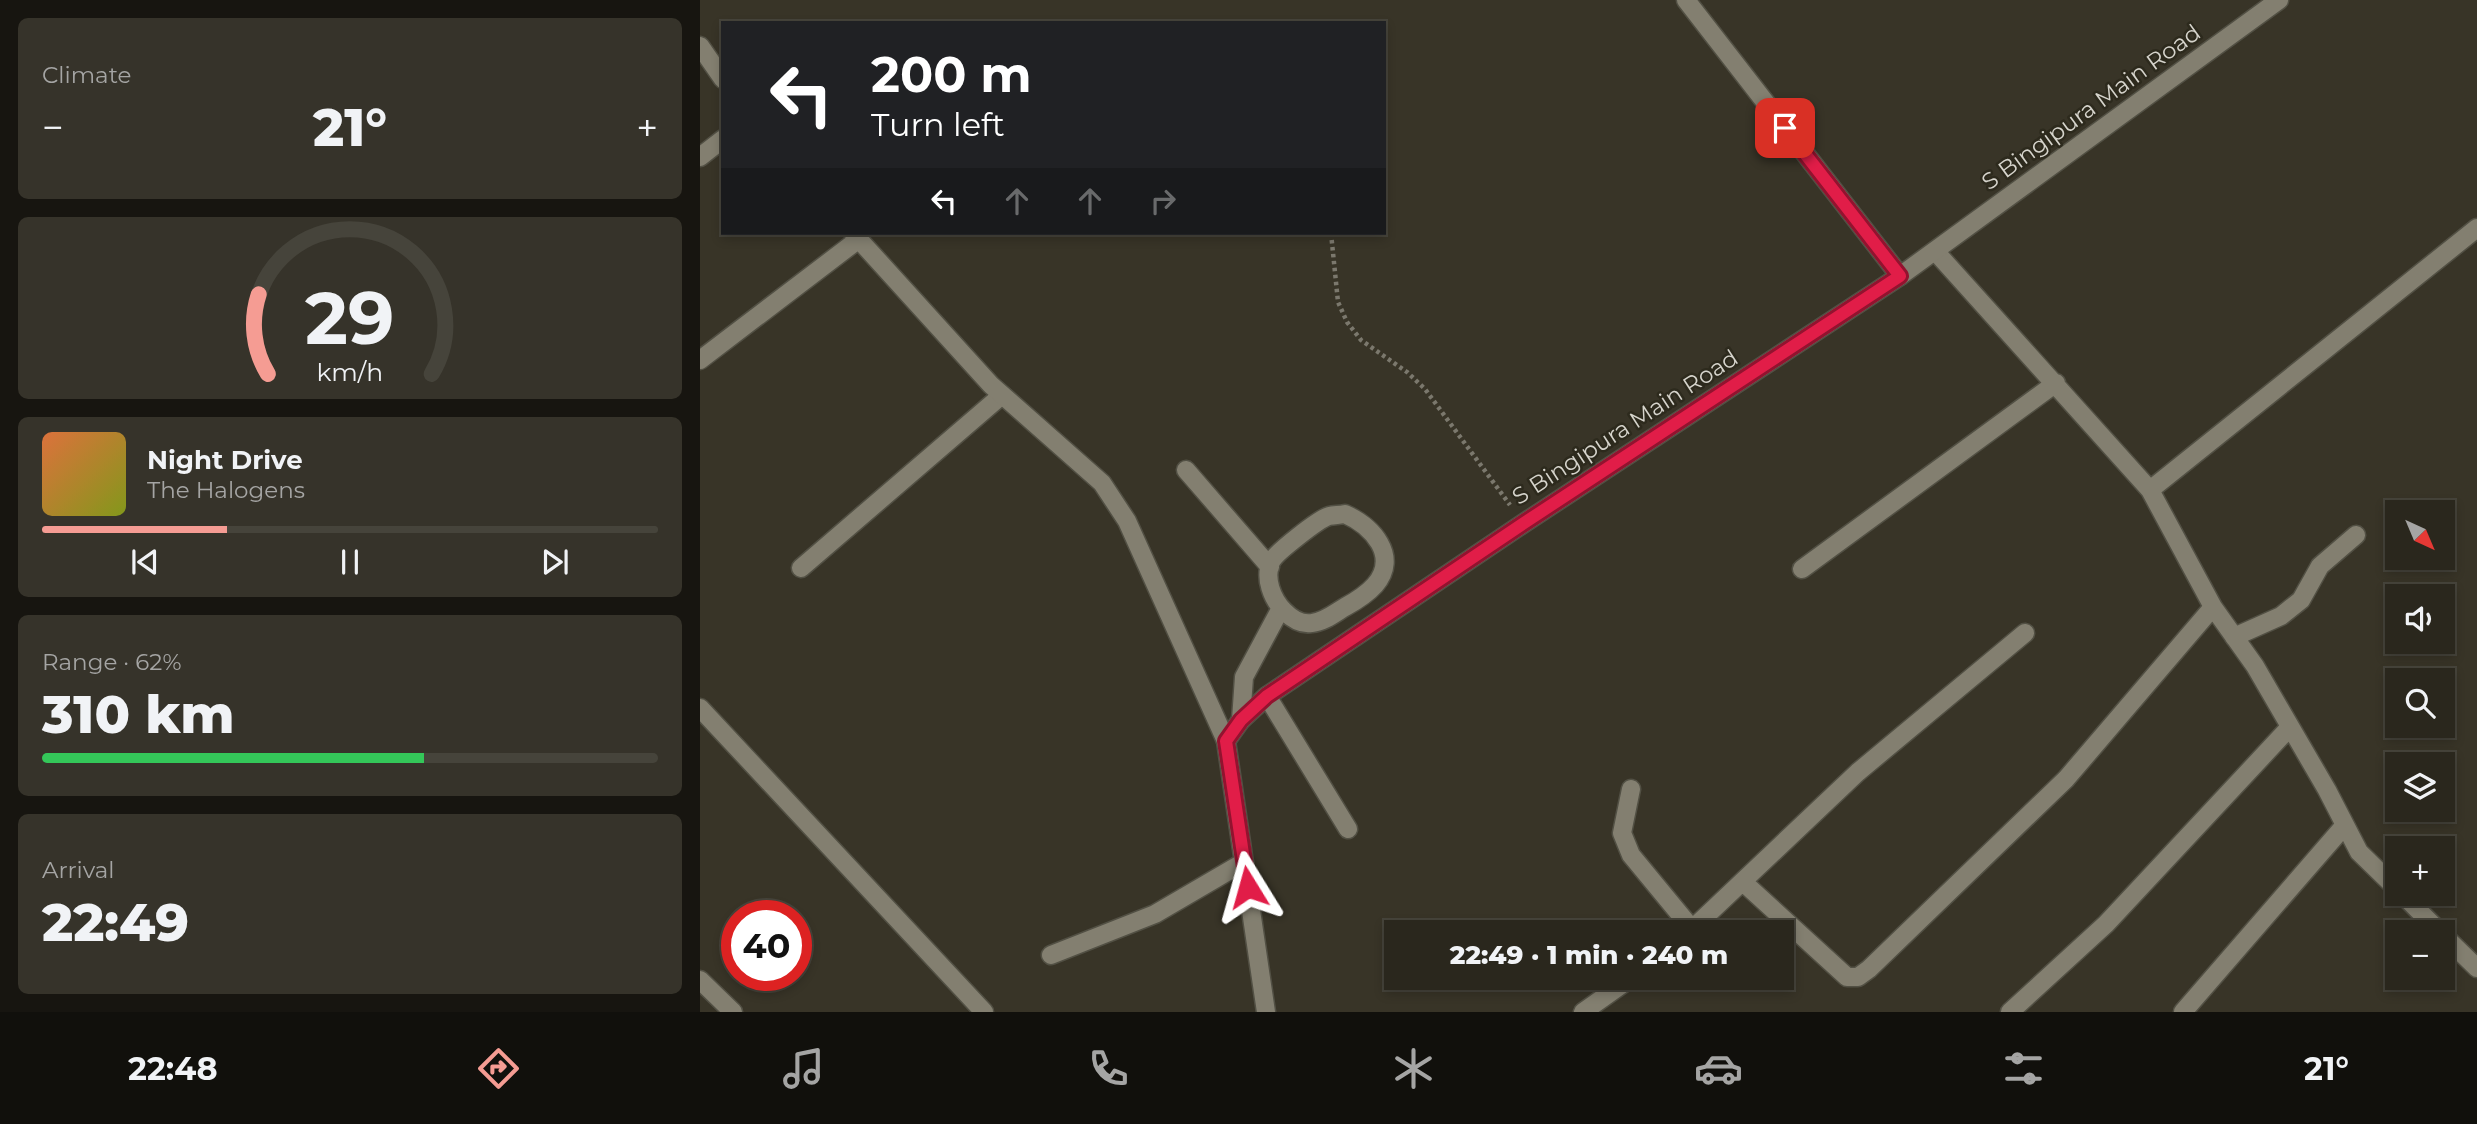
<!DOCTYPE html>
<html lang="en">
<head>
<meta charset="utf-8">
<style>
  :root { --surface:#2a271d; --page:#36332a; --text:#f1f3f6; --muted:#a5a5a4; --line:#46443b; --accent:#f59c93 }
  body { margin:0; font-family:Montserrat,sans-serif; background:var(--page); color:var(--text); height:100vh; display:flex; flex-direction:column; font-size:26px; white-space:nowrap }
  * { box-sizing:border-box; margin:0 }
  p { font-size:23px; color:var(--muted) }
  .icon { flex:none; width:38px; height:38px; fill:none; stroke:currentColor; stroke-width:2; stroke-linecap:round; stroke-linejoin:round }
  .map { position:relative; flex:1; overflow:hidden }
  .side { display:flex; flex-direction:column; gap:18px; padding:18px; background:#171510; width:700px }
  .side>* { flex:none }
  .hud { position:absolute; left:21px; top:21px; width:665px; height:214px; border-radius:0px; box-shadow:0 4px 10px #0003,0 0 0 2px var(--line); background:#202124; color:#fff; overflow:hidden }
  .needle { width:46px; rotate:136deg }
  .buttons { position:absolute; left:1685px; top:500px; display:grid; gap:14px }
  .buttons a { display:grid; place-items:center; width:70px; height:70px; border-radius:0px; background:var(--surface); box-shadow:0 4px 10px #0003,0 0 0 2px var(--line); font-size:35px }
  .speed { position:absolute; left:21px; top:900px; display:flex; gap:14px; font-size:35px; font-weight:700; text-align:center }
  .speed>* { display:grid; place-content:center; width:91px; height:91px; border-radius:50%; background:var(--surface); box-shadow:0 4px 10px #0003,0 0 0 2px var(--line); line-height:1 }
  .speed .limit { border:10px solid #d22; background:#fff; color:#111 }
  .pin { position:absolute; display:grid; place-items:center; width:60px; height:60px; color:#fff; margin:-30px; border-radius:14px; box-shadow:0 4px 10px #0006 }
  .me { position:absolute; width:77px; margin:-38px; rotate:352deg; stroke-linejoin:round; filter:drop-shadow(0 0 5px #0008) }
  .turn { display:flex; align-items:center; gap:24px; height:147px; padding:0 35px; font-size:32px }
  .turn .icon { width:91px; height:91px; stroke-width:2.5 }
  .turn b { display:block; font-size:49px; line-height:60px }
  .lanes { display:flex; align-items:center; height:66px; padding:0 35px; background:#0003; justify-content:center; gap:35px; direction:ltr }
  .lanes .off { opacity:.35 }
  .big { font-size:52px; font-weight:800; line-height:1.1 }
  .side .card { flex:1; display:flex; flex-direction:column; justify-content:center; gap:10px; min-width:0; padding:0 24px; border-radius:10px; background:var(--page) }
  .side .dial { align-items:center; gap:0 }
  .dial svg { height:182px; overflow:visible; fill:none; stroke:var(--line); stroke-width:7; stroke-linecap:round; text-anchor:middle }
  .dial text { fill:var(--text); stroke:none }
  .song { display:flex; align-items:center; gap:21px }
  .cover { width:84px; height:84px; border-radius:10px; background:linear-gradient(135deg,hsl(20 70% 55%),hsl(70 70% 35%)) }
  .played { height:7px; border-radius:4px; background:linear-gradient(90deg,var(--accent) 30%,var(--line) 30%) }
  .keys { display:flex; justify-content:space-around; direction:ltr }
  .heat { display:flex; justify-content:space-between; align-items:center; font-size:38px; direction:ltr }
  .charge { height:10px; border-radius:5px; background:linear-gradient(90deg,#34c759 62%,var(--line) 0) }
  .trip { position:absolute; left:684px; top:920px; width:410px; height:70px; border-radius:0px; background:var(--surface); box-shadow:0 4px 10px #0003,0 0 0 2px var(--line); font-weight:800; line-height:70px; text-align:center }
  .tabs { display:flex; height:112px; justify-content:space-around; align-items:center; background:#11100c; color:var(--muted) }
  .tabs .icon { width:49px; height:49px }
  .tabs .current { color:var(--accent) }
  .tabs b { font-size:32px; color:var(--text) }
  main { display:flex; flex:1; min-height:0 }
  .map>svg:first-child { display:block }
</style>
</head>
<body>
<main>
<section class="side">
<div class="card"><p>Climate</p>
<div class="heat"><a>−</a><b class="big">21°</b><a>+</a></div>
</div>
<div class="card dial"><svg viewBox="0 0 100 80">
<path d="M14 69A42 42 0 1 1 86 69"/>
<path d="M14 69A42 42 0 0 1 10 34" stroke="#f59c93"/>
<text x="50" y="56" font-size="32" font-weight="700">29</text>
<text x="50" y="72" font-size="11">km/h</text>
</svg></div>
<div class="card">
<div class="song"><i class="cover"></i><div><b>Night Drive</b><p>The Halogens</p></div></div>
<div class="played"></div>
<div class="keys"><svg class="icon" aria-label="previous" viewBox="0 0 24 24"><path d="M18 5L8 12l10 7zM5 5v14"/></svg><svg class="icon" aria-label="pause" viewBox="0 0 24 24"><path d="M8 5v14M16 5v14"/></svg><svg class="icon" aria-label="next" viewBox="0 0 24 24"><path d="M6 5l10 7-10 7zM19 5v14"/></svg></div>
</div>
<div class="card"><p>Range · 62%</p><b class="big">310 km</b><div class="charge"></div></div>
<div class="card"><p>Arrival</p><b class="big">22:49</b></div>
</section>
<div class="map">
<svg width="1777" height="1012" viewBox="0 0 1777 1012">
  <rect width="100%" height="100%" fill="#383427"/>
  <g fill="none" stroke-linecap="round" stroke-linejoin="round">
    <g stroke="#525044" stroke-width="21">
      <path id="lane" d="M486,470L570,567
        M645,514C672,526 700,556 675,585C667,594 656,601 645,607C635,613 624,622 612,623C601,625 591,618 584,611C572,599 564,578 571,562C575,553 619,519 629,516C634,515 640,515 645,514Z
        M101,568L302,395
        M541,720L544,677L581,608"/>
    </g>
    <g stroke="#525044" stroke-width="21">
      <path id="street" d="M986,0L1200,276
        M0,46L23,79
        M0,157L23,139
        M153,233L291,385L402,483L427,521L526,741
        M1235,251L1450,490L1513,607L1555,666L1627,790L1659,852L1698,890
        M0,360L159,239
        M1450,490L1777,228
        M1102,569L1356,383
        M1534,637L1581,616L1601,600L1620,566L1656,535
        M567,696L648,829
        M0,708L284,1012
        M931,789L922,833L931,855L992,929
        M1043,882L1147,977H1158L1169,969L1366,779L1513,607
        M1702,894L1741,933
        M988,933L1158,772L1325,633
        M1743,935L1777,968
        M351,955L455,914L544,862
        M0,980L33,1012
        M883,1012L931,978
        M1310,1012L1406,924L1590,727
        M1483,1012L1645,825"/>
    </g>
    <g stroke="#525044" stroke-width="21">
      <path id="secondary" d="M566,1012L526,741L541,720L567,696L824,523L1200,276L1579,0"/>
    </g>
    <path stroke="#7b786d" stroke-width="4.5" stroke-dasharray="3.5 3.5" stroke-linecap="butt" d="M631,233L638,302L647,322L661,340L707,372L725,389L810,505"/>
    <use href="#lane" stroke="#837f70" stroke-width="18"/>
    <use href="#street" stroke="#837f70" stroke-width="18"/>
    <use href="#secondary" stroke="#837f70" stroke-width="18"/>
  </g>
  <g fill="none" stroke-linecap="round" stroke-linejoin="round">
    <g stroke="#92132f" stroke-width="18">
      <path id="route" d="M548,887L526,741L541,720L567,696L824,523L1200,276L1085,128"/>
    </g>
    <use href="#route" stroke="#e11d48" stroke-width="12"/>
  </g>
  <g text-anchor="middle" stroke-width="5" stroke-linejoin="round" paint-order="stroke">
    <g font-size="23" fill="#d6d4cc" stroke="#2d2a1d">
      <text transform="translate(1391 107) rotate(-36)" y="8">S Bingipura Main Road</text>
      <text transform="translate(925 427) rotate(-33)" y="8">S Bingipura Main Road</text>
    </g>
  </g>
</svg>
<div class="buttons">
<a><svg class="needle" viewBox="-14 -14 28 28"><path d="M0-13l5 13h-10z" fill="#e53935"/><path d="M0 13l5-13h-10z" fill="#a5a5a4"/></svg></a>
<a><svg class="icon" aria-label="sound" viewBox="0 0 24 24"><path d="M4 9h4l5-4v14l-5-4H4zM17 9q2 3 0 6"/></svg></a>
<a><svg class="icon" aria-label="search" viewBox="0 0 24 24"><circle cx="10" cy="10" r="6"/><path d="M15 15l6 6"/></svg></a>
<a><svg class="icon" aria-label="layers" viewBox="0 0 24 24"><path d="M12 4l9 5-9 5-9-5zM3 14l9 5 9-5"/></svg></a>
<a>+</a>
<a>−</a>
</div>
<div class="speed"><div class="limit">40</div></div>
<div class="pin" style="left:1085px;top:128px;background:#d93025"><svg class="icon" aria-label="arrive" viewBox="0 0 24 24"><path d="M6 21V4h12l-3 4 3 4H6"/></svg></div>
<svg class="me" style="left:548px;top:887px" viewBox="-20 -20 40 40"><path d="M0-17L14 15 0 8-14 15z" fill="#e11d48" stroke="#fff" stroke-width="4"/></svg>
<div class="trip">22:49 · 1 min · 240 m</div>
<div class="hud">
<div class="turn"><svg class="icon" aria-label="left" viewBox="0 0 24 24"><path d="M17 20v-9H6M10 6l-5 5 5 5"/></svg><div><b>200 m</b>Turn left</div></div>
<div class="lanes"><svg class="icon" aria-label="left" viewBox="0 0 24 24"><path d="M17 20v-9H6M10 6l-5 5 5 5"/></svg><svg class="icon off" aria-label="ahead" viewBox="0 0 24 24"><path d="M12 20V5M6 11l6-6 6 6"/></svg><svg class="icon off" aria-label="ahead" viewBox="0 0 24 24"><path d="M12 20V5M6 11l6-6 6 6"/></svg><svg class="icon off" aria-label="right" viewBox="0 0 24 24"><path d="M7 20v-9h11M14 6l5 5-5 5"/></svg></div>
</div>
</div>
</main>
<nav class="tabs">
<b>22:48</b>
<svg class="icon current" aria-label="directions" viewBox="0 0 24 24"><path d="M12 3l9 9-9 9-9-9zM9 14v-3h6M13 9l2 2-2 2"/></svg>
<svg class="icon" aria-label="music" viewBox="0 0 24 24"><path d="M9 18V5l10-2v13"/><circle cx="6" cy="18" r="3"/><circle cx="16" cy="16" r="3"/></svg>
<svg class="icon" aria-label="phone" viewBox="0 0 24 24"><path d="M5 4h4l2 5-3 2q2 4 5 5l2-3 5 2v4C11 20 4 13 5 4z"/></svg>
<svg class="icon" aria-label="climate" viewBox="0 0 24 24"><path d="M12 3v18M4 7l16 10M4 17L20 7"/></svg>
<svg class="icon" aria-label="car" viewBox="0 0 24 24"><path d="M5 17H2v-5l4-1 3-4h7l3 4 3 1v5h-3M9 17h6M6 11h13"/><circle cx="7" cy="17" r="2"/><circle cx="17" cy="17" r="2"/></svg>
<svg class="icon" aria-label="filters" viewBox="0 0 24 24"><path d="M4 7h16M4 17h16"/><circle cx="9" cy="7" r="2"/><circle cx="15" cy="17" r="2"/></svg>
<b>21°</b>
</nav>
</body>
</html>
